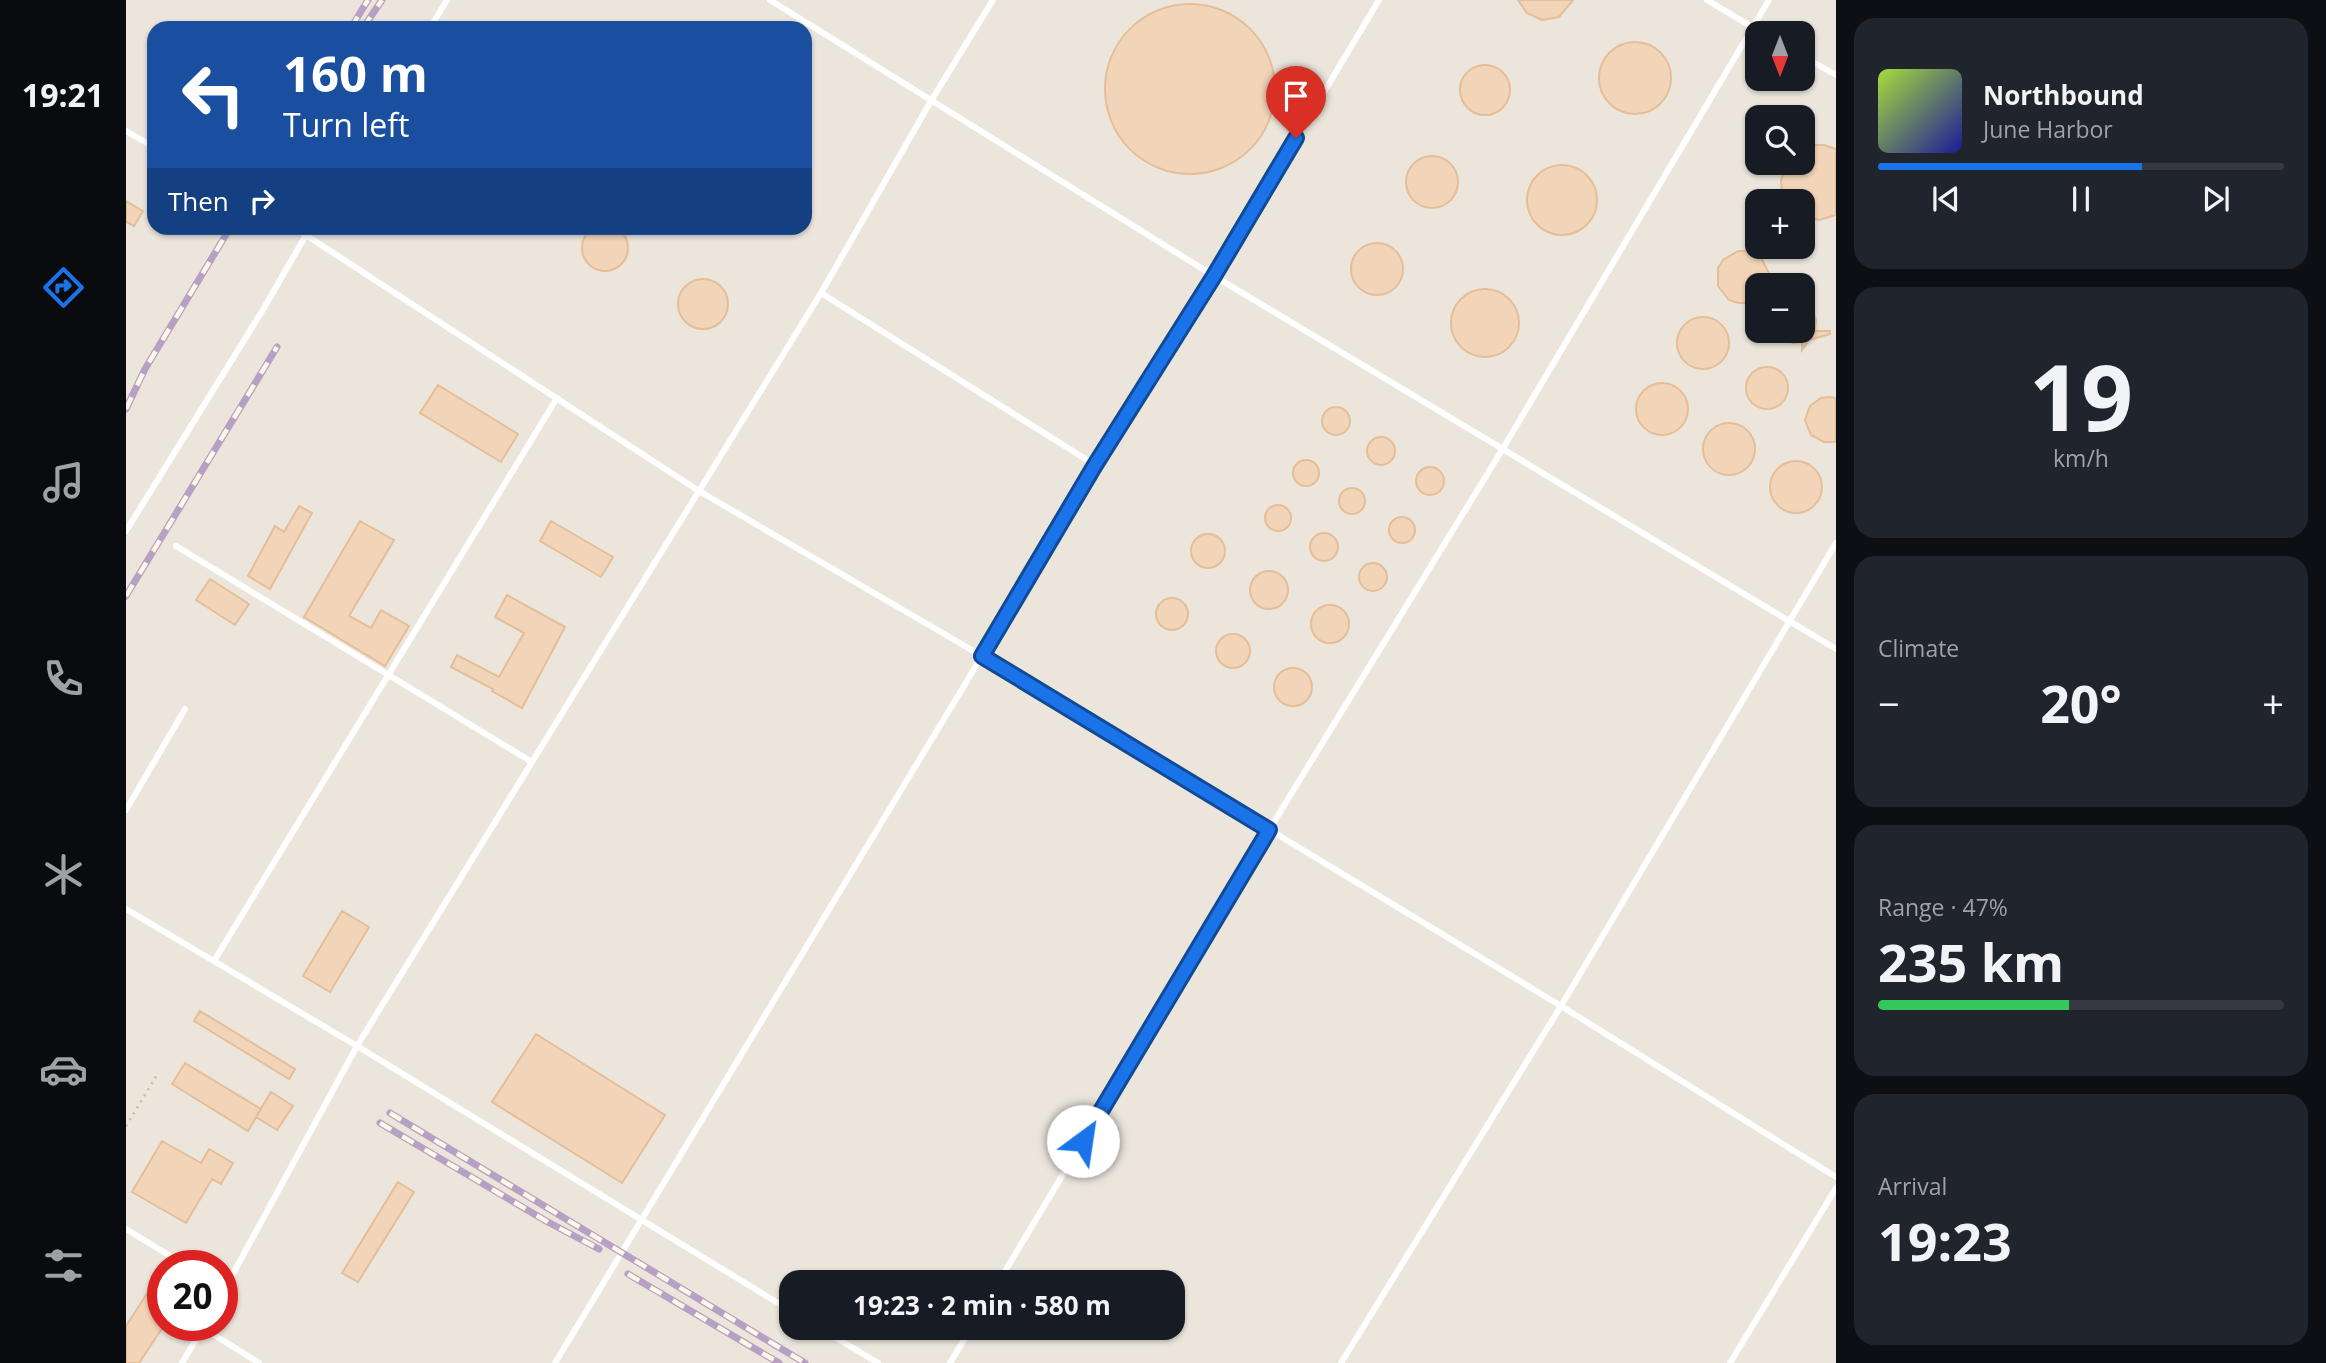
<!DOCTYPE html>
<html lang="en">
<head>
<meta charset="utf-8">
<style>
  :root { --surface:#171b24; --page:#20242c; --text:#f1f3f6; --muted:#9ea1a6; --line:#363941; --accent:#1a73e8 }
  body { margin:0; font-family:"Open Sans",sans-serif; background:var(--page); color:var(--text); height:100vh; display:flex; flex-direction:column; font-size:26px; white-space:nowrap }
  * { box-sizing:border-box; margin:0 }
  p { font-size:23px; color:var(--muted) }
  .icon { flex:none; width:38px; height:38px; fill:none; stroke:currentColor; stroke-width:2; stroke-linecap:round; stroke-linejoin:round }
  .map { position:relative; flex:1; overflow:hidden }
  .drawer { display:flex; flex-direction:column; gap:18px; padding:18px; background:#0d0f14; width:490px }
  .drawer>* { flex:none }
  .hud { position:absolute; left:21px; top:21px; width:665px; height:214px; border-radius:21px; box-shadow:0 2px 5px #0004; background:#1a4fa0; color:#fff; overflow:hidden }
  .needle { width:46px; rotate:180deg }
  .tools { position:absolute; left:1619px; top:21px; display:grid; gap:14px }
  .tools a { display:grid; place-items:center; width:70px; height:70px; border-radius:14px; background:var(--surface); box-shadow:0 2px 5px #0004; font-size:35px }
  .speed { position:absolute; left:21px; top:1250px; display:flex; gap:14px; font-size:35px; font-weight:700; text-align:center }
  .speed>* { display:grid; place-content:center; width:91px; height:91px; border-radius:50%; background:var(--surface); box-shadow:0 2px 5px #0004; line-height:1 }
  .speed .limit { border:10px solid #d22; background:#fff; color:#111 }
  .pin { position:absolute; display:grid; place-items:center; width:60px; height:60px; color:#fff; margin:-72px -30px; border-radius:50% 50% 50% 0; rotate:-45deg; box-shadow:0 0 7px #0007 }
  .pin .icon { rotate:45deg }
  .me { position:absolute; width:77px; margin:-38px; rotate:31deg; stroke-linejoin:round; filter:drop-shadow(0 0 5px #0008) }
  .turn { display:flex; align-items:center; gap:24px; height:147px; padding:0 21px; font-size:32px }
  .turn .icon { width:91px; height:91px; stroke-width:2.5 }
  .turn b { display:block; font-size:49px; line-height:60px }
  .then { display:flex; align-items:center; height:66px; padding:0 21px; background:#0003; gap:14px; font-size:26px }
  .big { font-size:52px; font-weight:700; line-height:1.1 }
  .drawer .widget { flex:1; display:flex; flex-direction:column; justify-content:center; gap:10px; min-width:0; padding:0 24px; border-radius:21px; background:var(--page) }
  .drawer .dial { align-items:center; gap:0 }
  .dial b { font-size:91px; line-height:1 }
  .song { display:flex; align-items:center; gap:21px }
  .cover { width:84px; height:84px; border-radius:10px; background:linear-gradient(135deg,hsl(80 70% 55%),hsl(240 70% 35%)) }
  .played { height:7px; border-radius:4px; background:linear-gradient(90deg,var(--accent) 65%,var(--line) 65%) }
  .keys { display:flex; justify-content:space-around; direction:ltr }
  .heat { display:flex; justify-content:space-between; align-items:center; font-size:38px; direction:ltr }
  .charge { height:10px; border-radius:5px; background:linear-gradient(90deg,#34c759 47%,var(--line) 0) }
  .trip { position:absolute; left:653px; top:1270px; width:406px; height:70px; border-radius:21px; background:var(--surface); box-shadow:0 2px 5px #0004; font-weight:700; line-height:70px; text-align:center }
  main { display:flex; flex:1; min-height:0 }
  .dock { display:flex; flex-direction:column; width:126px; justify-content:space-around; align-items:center; background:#090b0e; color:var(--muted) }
  .dock .icon { width:49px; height:49px }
  .dock .selected { color:var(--accent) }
  .dock b { font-size:32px; color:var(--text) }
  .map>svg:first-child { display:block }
</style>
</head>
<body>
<main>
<nav class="dock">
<b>19:21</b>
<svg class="icon selected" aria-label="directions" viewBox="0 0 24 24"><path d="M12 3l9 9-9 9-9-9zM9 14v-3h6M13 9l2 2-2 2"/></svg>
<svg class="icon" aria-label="music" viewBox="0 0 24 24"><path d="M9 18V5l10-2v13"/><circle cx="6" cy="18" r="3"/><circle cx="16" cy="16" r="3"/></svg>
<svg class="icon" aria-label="phone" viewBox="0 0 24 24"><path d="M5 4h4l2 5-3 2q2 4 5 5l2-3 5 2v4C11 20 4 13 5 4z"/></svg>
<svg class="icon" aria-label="climate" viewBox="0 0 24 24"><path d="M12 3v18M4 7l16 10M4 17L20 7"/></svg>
<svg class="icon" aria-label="car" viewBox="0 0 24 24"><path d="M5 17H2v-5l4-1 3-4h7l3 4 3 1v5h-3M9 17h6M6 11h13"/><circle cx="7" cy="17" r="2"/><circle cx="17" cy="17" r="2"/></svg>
<svg class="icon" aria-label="filters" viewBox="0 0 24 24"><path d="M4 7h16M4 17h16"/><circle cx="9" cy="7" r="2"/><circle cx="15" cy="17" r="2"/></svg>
</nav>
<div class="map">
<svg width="1710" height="1363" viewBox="0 0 1710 1363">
  <rect width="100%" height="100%" fill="#fcf4e0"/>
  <path fill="#ebe5dc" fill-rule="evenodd" d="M0,0H1710V1363H0ZM28,28H679V228H28ZM1631,33H1676V79H1631ZM1631,117H1676V163H1631ZM1631,201H1676V247H1631ZM1631,285H1676V331H1631ZM37,1265H96V1325H37ZM665,1283H1046V1328H665Z"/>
  <path fill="#f2d5b8" stroke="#e5be98" stroke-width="2" d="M1392,0H1447L1433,17L1416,20L1401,13Z
    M979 89a85 85 0 1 1 170 0a85 85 0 1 1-170 0Z
    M1473 78a36 36 0 1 1 72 0a36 36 0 1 1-72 0Z
    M1334 90a25 25 0 1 1 50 0a25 25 0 1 1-50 0Z
    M1686,145H1698L1710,149V215L1693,220L1676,216V201H1660L1656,192L1655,180L1661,163H1676V149Z
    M1280 182a26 26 0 1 1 52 0a26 26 0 1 1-52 0Z
    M1401 200a35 35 0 1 1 70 0a35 35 0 1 1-70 0Z
    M0,201L17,211L8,226L0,222Z
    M456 248a23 23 0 1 1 46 0a23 23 0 1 1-46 0Z
    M1225 269a26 26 0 1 1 52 0a26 26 0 1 1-52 0Z
    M1612,251H1621L1635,258L1643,273V285H1631V300L1621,303H1612L1603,300L1592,286V268L1597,260Z
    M552 304a25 25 0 1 1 50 0a25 25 0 1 1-50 0Z
    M1325 323a34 34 0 1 1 68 0a34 34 0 1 1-68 0Z
    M1676,300L1688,314L1690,320L1689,331H1704V334L1683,340L1676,350V342L1667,343L1639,331H1676Z
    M1551 343a26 26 0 1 1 52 0a26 26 0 1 1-52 0Z
    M1620 388a21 21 0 1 1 42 0a21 21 0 1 1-42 0Z
    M1510 409a26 26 0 1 1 52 0a26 26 0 1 1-52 0Z
    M312,385L392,434L375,462L294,413Z
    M1703,397L1710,398V442H1698L1685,435L1679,420L1684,406L1695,398Z
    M1196 421a14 14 0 1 1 28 0a14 14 0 1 1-28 0Z
    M1577 449a26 26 0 1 1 52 0a26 26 0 1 1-52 0Z
    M1241 451a14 14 0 1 1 28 0a14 14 0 1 1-28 0Z
    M1167 473a13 13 0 1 1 26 0a13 13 0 1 1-26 0Z
    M1644 487a26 26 0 1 1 52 0a26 26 0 1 1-52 0Z
    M1290 481a14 14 0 1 1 28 0a14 14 0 1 1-28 0Z
    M1213 501a13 13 0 1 1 26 0a13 13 0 1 1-26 0Z
    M1139 518a13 13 0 1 1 26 0a13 13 0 1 1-26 0Z
    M173,506L186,513L144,589L122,576L149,526L158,532Z
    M1263 530a13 13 0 1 1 26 0a13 13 0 1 1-26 0Z
    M234,521L268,540L223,616L245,628L255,610L283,626L259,666L178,617Z
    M425,521L487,557L475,577L414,541Z
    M1184 547a14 14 0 1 1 28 0a14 14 0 1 1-28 0Z
    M1065 551a17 17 0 1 1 34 0a17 17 0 1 1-34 0Z
    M1233 577a14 14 0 1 1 28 0a14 14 0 1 1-28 0Z
    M1124 590a19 19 0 1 1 38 0a19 19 0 1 1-38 0Z
    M84,579L123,604L109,625L70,600Z
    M381,595L439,627L396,708L366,691L367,689L325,667L331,655L373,677L398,633L369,617Z
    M1030 614a16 16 0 1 1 32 0a16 16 0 1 1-32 0Z
    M1185 624a19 19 0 1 1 38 0a19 19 0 1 1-38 0Z
    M1090 651a17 17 0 1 1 34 0a17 17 0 1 1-34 0Z
    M1148 687a19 19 0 1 1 38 0a19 19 0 1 1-38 0Z
    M216,911L243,927L204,992L177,976Z
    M74,1011L169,1069L163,1079L68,1021Z
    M410,1034L539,1115L496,1183L366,1102Z
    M59,1063L135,1109L122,1131L46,1084Z
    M145,1092L167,1106L151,1130L130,1117Z
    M36,1141L75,1163L83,1149L107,1163L95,1184L86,1179L60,1223L6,1192Z
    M272,1182L288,1192L232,1282L216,1273Z
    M29,1281L37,1286V1327L13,1363H0V1326Z"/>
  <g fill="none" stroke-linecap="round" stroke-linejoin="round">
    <path stroke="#d6b99b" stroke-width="2.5" stroke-dasharray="2 5" stroke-linecap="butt" d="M0,1126L31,1075"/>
    <path stroke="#fff" stroke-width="6" d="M644,0L1088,276L1710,649
      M1581,0L1636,33
      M304,28L321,0
      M1676,56L1710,75
      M0,131L28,147
      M169,228L573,491L856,656L1435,1006L1710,1177
      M695,293L969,465
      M0,531L138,308L184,228
      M50,546L406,762
      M0,810L59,709
      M0,909L231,1046L665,1311
      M88,961L431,398
      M0,1229L59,1265
      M872,1283L1143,830L1376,450L1643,0
      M96,1294L231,1046L695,293L805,101L867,0
      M77,1328L133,1363
      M694,1328L752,1363
      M56,1363L78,1326
      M429,1363L856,656L969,465L1088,276L1253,0
      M824,1363L845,1328
      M1215,1363L1435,1006L1710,543
      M1604,1363L1710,1188"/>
    <g stroke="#b8a0c5" stroke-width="7">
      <path id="rail" d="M225,28L242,0
        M237,28L256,0
        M0,409L19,369L104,228
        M0,596L151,347
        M264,1113L679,1363
        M254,1123L420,1221L473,1249
        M502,1274L653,1363"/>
    </g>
    <use href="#rail" stroke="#fff8e7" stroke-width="4.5" stroke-dasharray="13" stroke-linecap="butt"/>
  </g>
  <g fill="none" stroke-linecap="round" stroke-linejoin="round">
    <g stroke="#114b97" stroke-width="18">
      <path id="route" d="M957,1141L1143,830L856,656L969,465L1088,276L1170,138"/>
    </g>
    <use href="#route" stroke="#1a73e8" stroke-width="12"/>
  </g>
</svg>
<div class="tools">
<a><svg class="needle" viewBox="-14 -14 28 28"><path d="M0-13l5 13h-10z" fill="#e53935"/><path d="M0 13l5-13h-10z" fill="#9ea1a6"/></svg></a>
<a><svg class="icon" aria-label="search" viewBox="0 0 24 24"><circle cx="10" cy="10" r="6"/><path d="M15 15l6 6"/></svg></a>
<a>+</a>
<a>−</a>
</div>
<div class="speed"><div class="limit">20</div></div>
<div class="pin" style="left:1170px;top:138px;background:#d93025"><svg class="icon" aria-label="arrive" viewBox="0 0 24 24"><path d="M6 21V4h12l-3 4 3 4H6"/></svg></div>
<svg class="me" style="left:957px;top:1141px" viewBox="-20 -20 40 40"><circle r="19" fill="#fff"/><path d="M0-13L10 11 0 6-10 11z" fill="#1a73e8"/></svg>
<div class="trip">19:23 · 2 min · 580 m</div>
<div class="hud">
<div class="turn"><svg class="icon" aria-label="left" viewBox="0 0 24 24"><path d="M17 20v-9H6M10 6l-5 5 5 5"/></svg><div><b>160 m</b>Turn left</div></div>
<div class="then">Then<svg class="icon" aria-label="right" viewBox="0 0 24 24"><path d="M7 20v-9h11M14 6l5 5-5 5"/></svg></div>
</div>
</div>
<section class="drawer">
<div class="widget">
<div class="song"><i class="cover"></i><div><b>Northbound</b><p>June Harbor</p></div></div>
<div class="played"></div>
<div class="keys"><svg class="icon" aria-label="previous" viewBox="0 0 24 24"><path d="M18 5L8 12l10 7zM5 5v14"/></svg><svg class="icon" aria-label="pause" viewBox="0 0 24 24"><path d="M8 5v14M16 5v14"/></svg><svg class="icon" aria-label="next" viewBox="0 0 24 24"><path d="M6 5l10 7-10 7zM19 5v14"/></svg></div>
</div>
<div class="widget dial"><b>19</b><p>km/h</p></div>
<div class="widget"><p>Climate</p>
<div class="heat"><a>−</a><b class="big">20°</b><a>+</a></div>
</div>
<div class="widget"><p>Range · 47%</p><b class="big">235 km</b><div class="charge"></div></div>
<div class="widget"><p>Arrival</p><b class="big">19:23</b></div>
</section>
</main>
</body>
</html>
